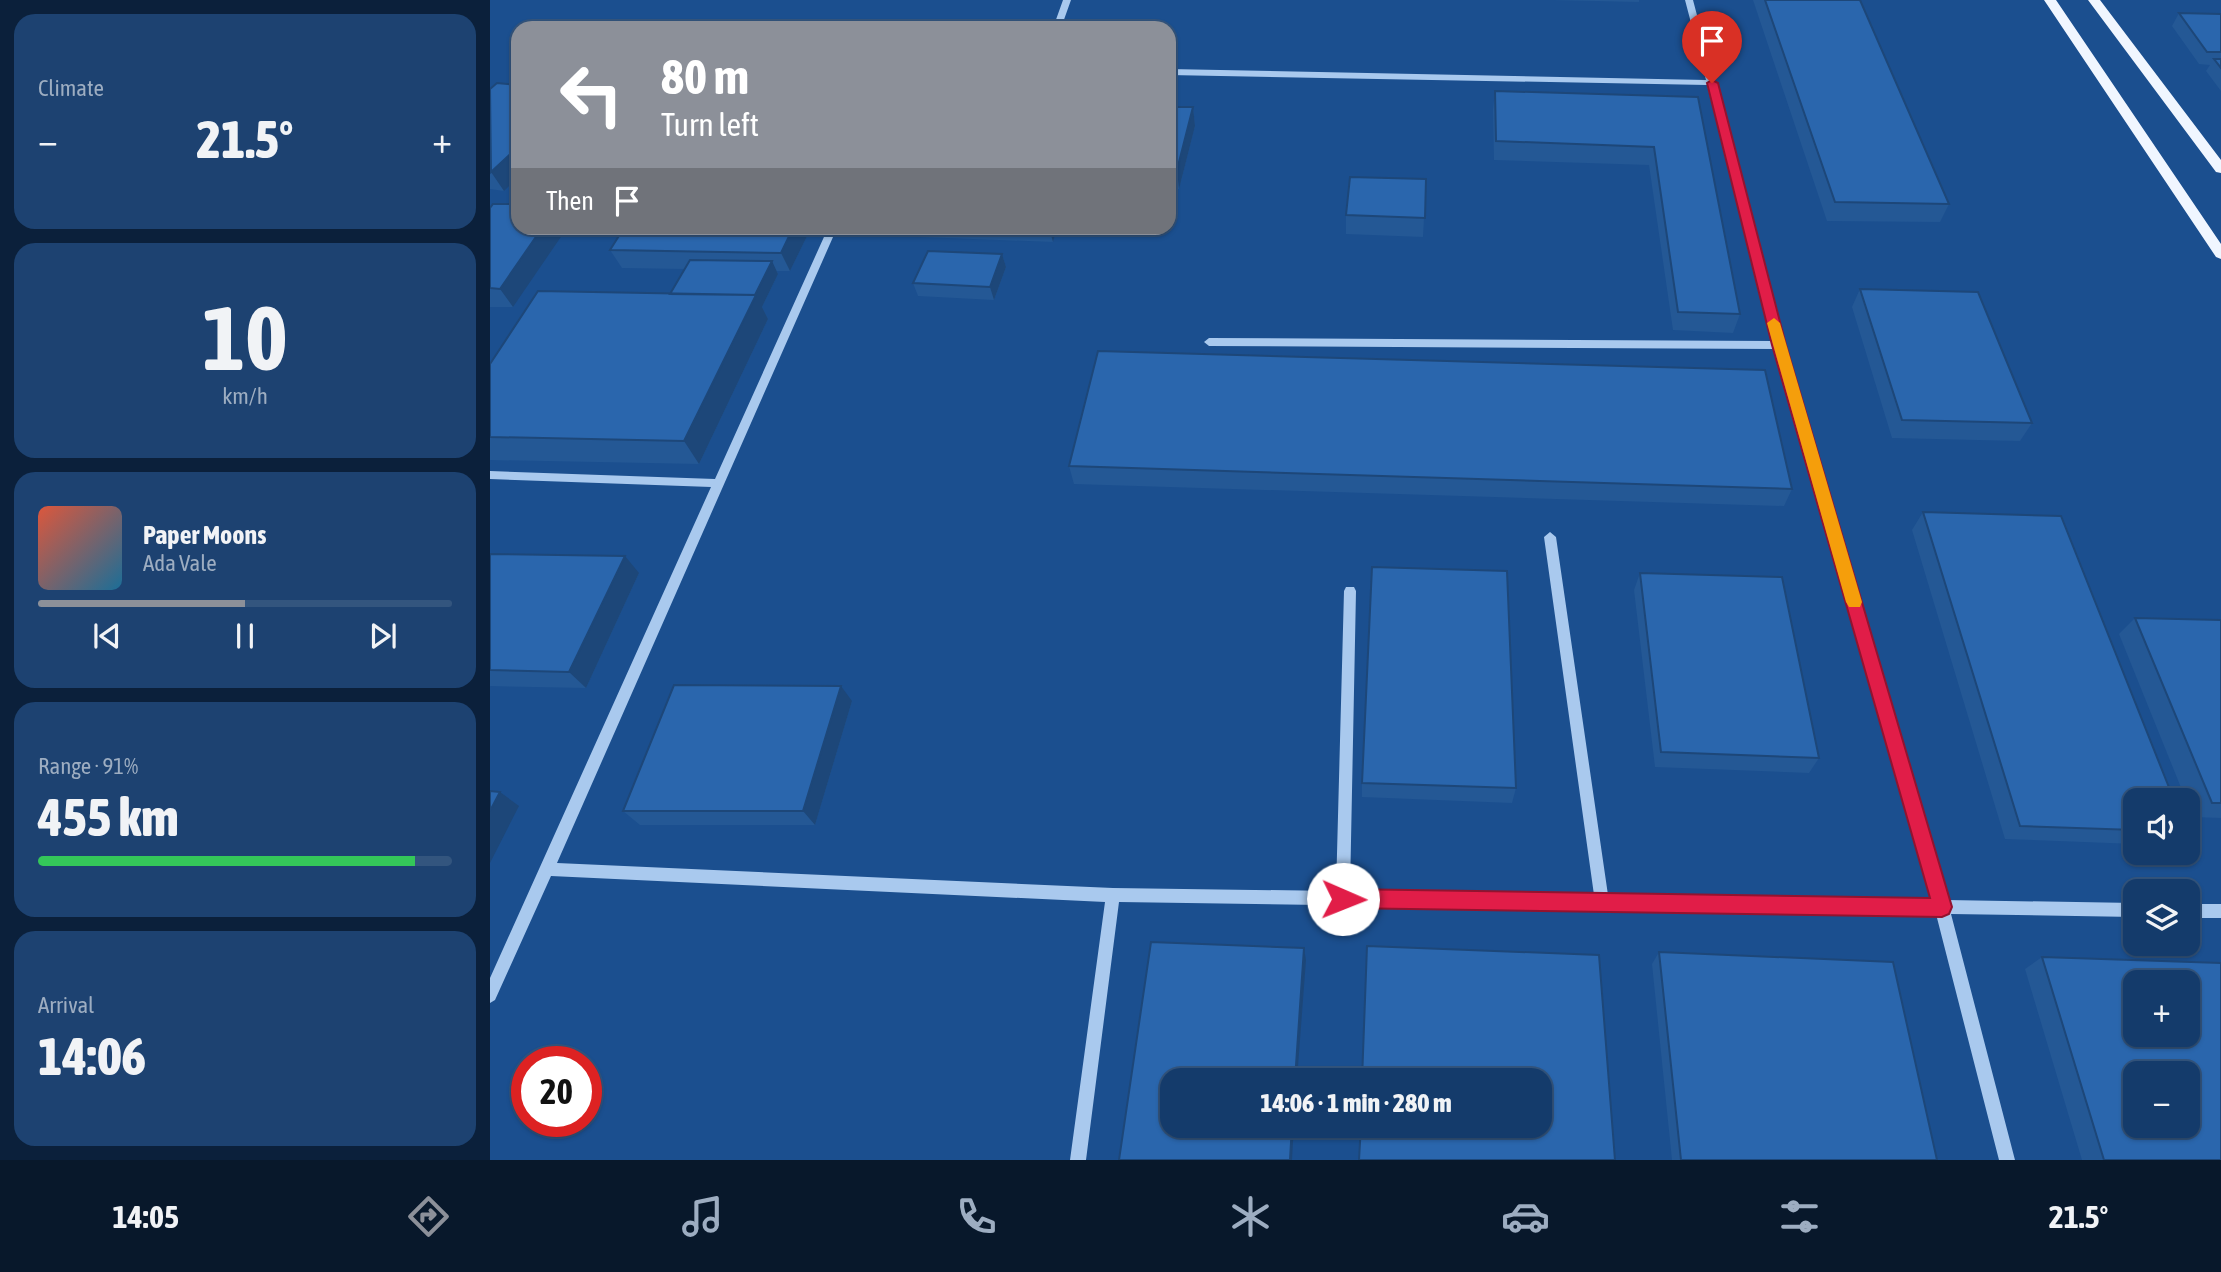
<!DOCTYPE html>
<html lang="en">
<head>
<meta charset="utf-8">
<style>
  :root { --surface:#143b6b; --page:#1d4271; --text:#f1f3f6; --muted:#9dadc1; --line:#33557e; --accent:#8c9099 }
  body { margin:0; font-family:"Asap Condensed",sans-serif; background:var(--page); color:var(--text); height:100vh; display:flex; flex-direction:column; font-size:26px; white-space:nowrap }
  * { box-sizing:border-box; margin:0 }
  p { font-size:23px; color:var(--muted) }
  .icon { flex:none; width:38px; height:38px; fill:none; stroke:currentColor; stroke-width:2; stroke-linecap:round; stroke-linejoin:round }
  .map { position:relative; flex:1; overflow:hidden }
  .side { display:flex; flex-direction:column; gap:14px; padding:14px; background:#0b203b; width:490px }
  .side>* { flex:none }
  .top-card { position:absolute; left:21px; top:21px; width:665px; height:214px; border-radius:21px; box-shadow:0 2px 5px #0004,0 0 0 2px var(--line); background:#8c9099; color:#fff; overflow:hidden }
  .controls { position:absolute; left:1633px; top:788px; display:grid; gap:14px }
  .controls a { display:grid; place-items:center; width:77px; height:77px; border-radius:14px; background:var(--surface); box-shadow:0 2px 5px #0004,0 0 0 2px var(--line); font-size:35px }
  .speed { position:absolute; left:21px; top:1046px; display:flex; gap:14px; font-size:35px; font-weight:700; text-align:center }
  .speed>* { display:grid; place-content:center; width:91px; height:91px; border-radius:50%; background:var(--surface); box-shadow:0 2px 5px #0004,0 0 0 2px var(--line); line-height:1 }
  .speed .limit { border:10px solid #d22; background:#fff; color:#111 }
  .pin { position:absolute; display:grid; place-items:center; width:60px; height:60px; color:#fff; margin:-72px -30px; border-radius:50% 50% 50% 0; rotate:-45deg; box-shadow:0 0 7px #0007 }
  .pin .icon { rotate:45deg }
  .me { position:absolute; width:77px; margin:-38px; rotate:91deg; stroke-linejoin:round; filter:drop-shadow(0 0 5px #0008) }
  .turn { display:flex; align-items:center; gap:24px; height:147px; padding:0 35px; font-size:32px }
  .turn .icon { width:91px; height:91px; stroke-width:2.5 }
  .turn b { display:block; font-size:49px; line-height:60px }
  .then { display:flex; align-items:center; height:66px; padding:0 35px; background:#0003; gap:14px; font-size:26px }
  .big { font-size:52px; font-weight:800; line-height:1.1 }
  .side .card { flex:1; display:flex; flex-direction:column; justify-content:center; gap:10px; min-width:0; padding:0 24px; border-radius:21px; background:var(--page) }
  .side .dial { align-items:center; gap:0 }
  .dial b { font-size:91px; line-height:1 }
  .song { display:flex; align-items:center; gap:21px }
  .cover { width:84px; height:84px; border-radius:10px; background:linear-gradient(135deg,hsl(10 70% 55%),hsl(200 70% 35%)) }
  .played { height:7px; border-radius:4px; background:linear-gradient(90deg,var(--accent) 50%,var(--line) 50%) }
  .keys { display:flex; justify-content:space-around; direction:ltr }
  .heat { display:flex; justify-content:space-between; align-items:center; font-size:38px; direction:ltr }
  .charge { height:10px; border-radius:5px; background:linear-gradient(90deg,#34c759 91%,var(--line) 0) }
  .trip { position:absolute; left:670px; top:1068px; width:392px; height:70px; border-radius:21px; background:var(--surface); box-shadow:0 2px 5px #0004,0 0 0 2px var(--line); font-weight:800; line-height:70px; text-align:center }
  .dock { display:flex; height:112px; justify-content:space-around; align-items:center; background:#08182b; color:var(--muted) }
  .dock .icon { width:49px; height:49px }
  .dock .selected { color:var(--accent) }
  .dock b { font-size:32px; color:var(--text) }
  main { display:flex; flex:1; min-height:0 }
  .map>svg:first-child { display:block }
</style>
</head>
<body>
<main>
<section class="side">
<div class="card"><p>Climate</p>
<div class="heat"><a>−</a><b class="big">21.5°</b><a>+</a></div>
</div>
<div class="card dial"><b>10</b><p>km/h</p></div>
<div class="card">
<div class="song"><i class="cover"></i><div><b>Paper Moons</b><p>Ada Vale</p></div></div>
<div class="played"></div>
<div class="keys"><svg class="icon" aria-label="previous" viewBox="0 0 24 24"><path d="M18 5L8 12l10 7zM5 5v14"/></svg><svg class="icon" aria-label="pause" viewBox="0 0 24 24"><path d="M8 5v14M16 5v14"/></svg><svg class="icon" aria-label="next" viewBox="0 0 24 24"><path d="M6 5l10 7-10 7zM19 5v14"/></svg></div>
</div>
<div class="card"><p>Range · 91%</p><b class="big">455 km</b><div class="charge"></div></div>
<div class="card"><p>Arrival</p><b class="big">14:06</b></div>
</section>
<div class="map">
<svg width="1731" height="1160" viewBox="0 0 1731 1160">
  <rect width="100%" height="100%" fill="#1b4f8f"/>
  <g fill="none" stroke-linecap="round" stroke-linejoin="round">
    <path fill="#a9c9ee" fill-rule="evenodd" d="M573,0H581L571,28H563Z
      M1195,0H1203L1294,345L1457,900L1645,903V917L1461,914L1525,1160H1509L1446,914L629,902L596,1160H580L615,902L61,876L5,1000L0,1003V978L221,487L0,479V471L225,479L338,228H347L67,863L623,888L846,891L854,591L856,587H864L866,591L860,891L1104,895L1054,537L1060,532L1066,537L1118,895L1443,900L1285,349L719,346L714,342L719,338L1283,341L1217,85L679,75V69L1216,80Z
      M1698,904H1731V918H1698Z"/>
    <path fill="#f0f6ff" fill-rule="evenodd" d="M1554,0H1566L1731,244V259L1726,257Z
      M1598,0H1610L1731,160V173L1726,172Z"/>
  </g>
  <path fill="#245895" d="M1061,0H1149V2Z
    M1263,0H1370L1459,204L1450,222L1337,221Z
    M1689,13L1731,14V91L1716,71L1720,65L1709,64L1682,26Z
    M0,89L14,191L0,189Z
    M1005,91L1208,97L1250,314L1243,333L1183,330L1159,165L1004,160L1003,110Z
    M679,107H703L705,126L689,189H679Z
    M936,179L933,237L856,234V215Z
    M0,208L23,307H0Z
    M134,228H321L300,271H287L288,274L272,307L278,319L209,464L0,460V364L180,294L194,269L132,268L120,250Z
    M426,228H567L563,242L430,237Z
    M512,254L516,267L504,300L428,296L423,283Z
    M1370,289L1542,423L1530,441L1402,438L1362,307Z
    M579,466L1302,489L1294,506L584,484Z
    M1433,512L1645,800V844L1515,839L1422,530Z
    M0,554L149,573L96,688L0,686Z
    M1150,573L1329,758L1319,773L1165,767L1144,590Z
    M1645,618L1731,620V818L1703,817L1698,804V800H1696L1629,634Z
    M362,701L325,825H150L133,811Z
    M872,783L1026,788L1022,803L872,797Z
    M1169,952L1447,1160H1182L1162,964Z
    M1552,957L1731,1160H1592L1535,969Z"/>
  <path fill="#1d4779" d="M703,107L705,126L689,189L687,170Z
    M28,147V177L14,191L1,172Z
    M52,228H77L23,307L10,289Z
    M303,228H321L300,271L291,253Z
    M559,228H567L563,242Z
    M512,254L516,267L504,300L500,287Z
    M282,261L288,274L272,307L278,319L209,464L194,441Z
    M135,556L149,573L96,688L79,672Z
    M351,686L362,701L325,825L313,811Z
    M10,792L29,806L0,863V811Z
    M814,948L816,960L807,1080H805Z
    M802,1125H804L802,1160H800Z"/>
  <path fill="#2a66ad" stroke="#1d4779" stroke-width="2" fill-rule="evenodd" d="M1275,0H1370L1459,204L1345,202Z
    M1689,13L1731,14V52H1717Z
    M1724,59H1731V68Z
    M7,83L28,85V147L1,172L0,89Z
    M1005,91L1208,97L1250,314L1188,312L1164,147L1006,141Z
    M679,107H703L687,170H679Z
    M860,177L936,179L935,218L856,215Z
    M3,204H28V228H52L10,289L0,288V208Z
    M134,228H303L291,253L120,250Z
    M438,251L512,254L500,287L423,283Z
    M200,260L282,261L265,295L180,294Z
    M1370,289L1488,292L1542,423L1412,420Z
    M48,291L266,295L194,441L0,437V364Z
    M608,351L1275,370L1302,489L579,466Z
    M1433,512L1571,516L1684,800H1645V830L1530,826Z
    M0,554L135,556L79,672L0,670Z
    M882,567L1017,571L1026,788L872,783Z
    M1150,573L1292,577L1329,758L1171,752Z
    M1645,618L1731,620V803H1722Z
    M184,685L351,686L313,811H133Z
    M0,791L10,792L0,811Z
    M661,942L814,948L805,1080H682V1125H802L800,1160H629Z
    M877,946L1109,955L1125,1160H869L871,1125H1050V1080H872Z
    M1169,952L1403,962L1447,1160H1191Z
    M1552,957L1731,963V1160H1614ZM1645,982H1698V1034H1645ZM1645,1073H1698V1125H1645Z"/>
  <path fill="#e11d48" stroke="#92132f" stroke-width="2" d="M1222,80L1228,83L1296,345L1462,907L1459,914L1452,917L853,908L846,905L843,899L846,892L853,889L1440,898L1282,345L1217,83Z"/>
  <path fill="#f59e0b" d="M1284,318L1290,323L1372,602L1370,607H1359L1356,602L1277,323Z"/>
</svg>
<div class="controls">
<a><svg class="icon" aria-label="sound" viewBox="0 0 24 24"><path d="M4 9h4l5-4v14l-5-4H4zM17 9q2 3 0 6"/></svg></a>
<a><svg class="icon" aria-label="layers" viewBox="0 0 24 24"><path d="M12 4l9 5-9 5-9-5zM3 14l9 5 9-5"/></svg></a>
<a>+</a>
<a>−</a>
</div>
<div class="speed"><div class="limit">20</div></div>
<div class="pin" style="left:1222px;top:83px;background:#d93025"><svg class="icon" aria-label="arrive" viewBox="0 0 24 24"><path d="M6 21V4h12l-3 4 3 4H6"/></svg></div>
<svg class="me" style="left:853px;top:899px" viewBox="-20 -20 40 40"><circle r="19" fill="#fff"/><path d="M0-13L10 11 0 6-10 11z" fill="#e11d48"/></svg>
<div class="trip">14:06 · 1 min · 280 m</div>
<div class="top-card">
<div class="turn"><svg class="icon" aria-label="left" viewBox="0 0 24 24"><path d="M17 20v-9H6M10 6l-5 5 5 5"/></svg><div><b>80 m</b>Turn left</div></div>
<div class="then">Then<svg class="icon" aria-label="arrive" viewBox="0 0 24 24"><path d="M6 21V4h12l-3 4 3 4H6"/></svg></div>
</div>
</div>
</main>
<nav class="dock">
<b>14:05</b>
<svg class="icon selected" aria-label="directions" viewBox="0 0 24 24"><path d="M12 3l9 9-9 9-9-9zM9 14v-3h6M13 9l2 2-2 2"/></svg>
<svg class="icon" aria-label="music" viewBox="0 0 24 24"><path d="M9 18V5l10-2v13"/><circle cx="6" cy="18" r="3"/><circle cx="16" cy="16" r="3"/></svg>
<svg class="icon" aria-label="phone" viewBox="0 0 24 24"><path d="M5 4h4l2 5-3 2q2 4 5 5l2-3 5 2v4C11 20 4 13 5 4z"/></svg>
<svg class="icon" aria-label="climate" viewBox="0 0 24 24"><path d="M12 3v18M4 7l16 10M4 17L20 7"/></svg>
<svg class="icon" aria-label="car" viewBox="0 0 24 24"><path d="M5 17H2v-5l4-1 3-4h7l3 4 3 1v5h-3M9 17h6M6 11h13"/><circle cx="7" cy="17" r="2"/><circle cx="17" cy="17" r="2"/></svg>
<svg class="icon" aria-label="filters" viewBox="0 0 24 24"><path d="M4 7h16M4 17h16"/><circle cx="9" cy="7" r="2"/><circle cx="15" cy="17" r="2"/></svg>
<b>21.5°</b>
</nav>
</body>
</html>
